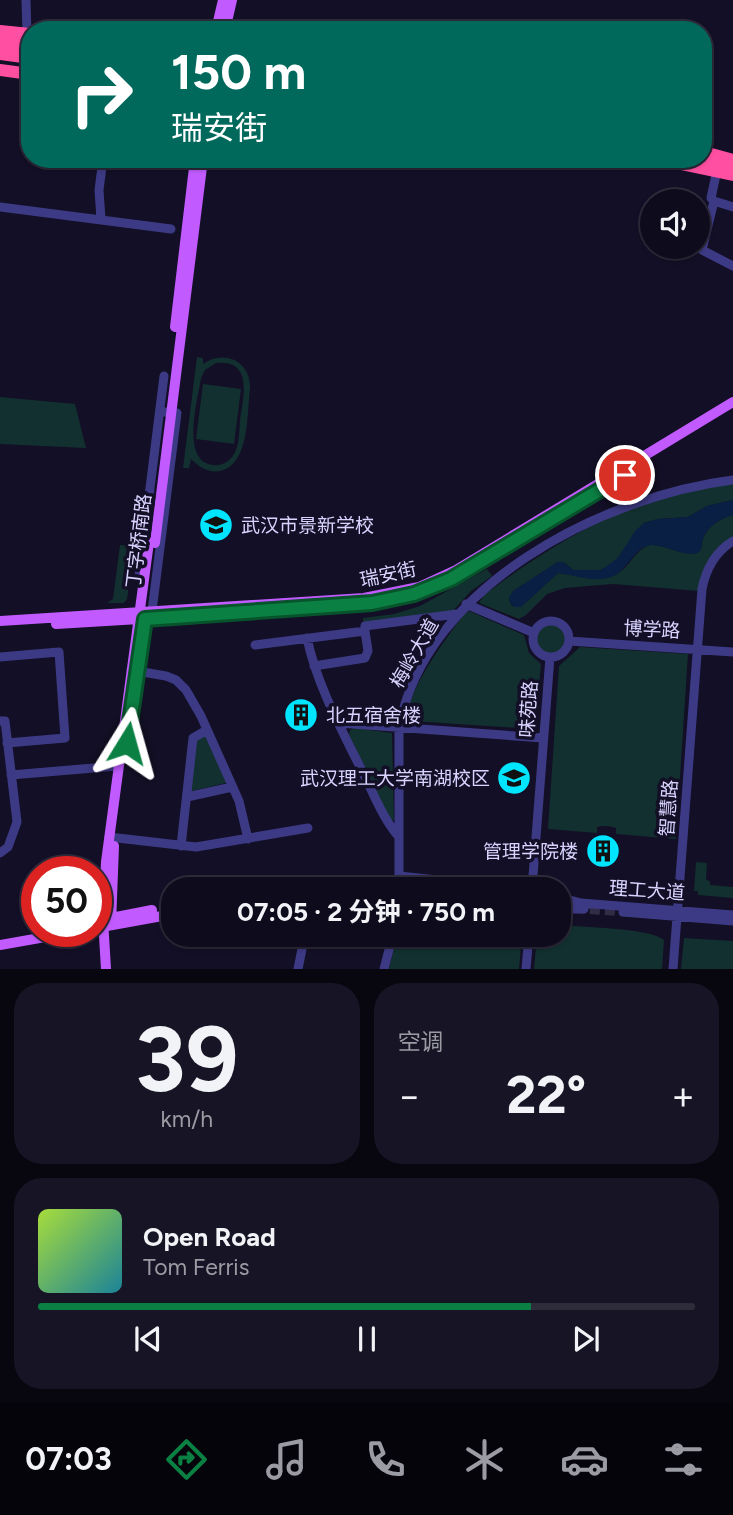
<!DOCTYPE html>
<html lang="zh">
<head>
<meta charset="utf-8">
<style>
  :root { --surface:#0e0b1c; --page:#171425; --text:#f1f3f6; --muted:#9b9ba3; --line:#2e2b3b; --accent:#0b8043 }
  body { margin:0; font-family:Figtree,"Noto Sans SC",sans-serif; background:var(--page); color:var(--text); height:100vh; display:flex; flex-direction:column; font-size:26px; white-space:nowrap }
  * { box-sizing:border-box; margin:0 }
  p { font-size:23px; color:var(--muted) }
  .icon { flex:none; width:38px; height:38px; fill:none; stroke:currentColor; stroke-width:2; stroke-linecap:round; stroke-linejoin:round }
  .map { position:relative; height:969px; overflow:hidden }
  .panel { display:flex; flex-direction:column; gap:14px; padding:14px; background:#08060f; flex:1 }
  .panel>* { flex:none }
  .guide { position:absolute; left:21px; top:21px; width:691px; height:147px; border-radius:28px; box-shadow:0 2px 5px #0004,0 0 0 2px var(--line); background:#00695c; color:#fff; overflow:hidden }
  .buttons { position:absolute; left:640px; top:189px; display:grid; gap:14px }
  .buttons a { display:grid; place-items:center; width:70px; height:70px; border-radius:50%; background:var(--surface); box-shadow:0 2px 5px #0004,0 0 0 2px var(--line); font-size:35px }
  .speed { position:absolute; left:21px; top:856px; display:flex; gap:14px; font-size:35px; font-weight:700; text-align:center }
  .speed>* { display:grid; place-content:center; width:91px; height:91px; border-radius:50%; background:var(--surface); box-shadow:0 2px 5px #0004,0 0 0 2px var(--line); line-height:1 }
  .speed .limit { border:10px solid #d22; background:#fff; color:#111 }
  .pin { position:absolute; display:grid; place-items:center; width:60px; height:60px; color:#fff; margin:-30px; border:4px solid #fff; border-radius:50%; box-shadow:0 2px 7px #0007 }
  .me { position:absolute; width:77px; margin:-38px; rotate:8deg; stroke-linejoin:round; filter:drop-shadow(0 0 5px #0008) }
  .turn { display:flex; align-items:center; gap:24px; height:147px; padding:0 35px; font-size:32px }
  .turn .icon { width:91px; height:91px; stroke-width:2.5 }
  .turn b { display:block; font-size:49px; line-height:60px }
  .big { font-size:52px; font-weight:700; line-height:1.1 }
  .panel .tile { flex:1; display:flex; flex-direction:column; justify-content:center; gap:10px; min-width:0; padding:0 24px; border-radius:28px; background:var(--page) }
  .panel .dial { align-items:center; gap:0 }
  .dial b { font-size:91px; line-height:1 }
  .song { display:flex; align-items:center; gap:21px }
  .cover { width:84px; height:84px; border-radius:10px; background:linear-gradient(135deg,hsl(80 70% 55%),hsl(190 70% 35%)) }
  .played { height:7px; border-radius:4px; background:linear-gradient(90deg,var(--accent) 75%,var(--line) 75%) }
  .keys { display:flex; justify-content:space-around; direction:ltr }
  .heat { display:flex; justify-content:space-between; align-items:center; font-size:38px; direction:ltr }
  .panel .tiles { flex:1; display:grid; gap:14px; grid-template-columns:1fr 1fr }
  .tile:last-child { grid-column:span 2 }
  .trip { position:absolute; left:161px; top:877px; width:410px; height:70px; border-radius:28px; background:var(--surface); box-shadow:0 2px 5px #0004,0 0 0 2px var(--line); font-weight:700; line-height:70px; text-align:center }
  .menu { display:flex; height:112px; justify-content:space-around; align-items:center; background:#06040b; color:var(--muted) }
  .menu .icon { width:49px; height:49px }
  .menu .current { color:var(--accent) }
  .menu b { font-size:32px; color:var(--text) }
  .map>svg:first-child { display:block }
</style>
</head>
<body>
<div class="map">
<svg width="733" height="969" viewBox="0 0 733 969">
  <rect width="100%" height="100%" fill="#130f26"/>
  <path fill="#12302f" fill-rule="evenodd" d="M197,357L203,358V364C224,349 251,361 250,388C247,412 250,465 220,471C208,473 199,467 191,459L189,468H183ZM216,363C254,359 243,398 240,420C239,431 240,448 232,457C227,463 220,466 213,465C180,462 198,399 201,378L205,370Z
    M203,384L241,389L234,444L196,439Z
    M0,397L75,404L86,448L0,444Z
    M733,483V500L707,506L688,517L658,519L644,523L614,563L598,571L573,570L565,563L558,562L513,591L509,600L512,606L523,605L558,573C585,576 608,589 629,563C635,556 641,547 650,545C662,543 687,559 698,552C703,549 701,543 703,538C709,525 721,518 733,515V537L726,542L699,591L613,584L565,588L547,594L526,615L519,619L479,603L484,595C541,552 600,515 669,496C690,490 712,487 733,483Z
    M120,545L135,546L127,599L124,603H107L113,599Z
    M487,569L492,576L471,591L452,612L363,623V618L394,614L420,606Z
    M469,611L524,635L529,653L541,664L535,729L411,721L407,719C408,688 446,639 464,614Z
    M536 639a15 15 0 1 1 30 0a15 15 0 1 1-30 0Z
    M580,647L688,654L676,839L616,834V828C610,826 603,825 597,827V833L548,829L559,666Z
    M355,728L392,733L394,820H389L349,735L350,730Z
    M207,730L230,782L188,792L193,738Z
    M696,862L707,863L706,880L710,881V885L733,887V898L698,895V891H694Z
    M558,925C579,927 651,928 664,940L662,969H534L537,935L558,934Z
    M397,935H522L519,969H389Z
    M684,938L733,941V969H681Z"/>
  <path fill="#0a1f44" d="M733,500V515C720,519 705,527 702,542C701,546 702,549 699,552C690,559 663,544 652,545C634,546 628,571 611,577C592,583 576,575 558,573L521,607H515L510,603L509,597L513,591L558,562H563L573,570H601L618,558L635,531L644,523L658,519L688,517L707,506Z"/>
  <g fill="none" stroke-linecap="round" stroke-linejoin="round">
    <path stroke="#312d47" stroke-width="10" stroke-dasharray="10 5" stroke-linecap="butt" d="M575,908L632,912"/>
    <path stroke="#3d3a85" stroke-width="9" d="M26,0L27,34
      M717,170L711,198L714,201L702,250L733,266
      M714,201L733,207
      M0,207L171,229
      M101,219L99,190L103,159
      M139,576L164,376
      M466,604L534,633
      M152,611L177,413L165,412
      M533 639a18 18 0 1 1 36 0a18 18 0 1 1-36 0Z
      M307,638C317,686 343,732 365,777C375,797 384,820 399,837
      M569,641L733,652
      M255,645L365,631V626L457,614
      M0,657L59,652L65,738L7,743
      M314,666L365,658L368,651L365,631
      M131,670L166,676L176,680L186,690L201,716L239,801L248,839
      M0,721H5L17,822L8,847L0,853
      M339,723L543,738
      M11,775L117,766
      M187,797L232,787
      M109,837L196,847L308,828
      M181,846L193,738L207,730
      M523,889L399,876V728C425,586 603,496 733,480
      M532,889L550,657
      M558,897L581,903L733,915
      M558,909H584
      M623,912L733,921
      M298,969L305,934
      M384,969L393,934
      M526,969L529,934
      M673,969L702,589C706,569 715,552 733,541"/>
    <path stroke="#c25bff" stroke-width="10" d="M216,30L223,0
      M225,30L232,0
      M0,621L364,598L419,587L456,570L733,402
      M56,624L239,613
      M271,889L325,882L354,881L449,889
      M106,919L152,910
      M111,924L114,846
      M96,928L173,914
      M0,945L79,931
      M106,969L103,919L106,862L149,542"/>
    <path stroke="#ff4fa3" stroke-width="12" d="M0,31L30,34
      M0,42L30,47
      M0,54L30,58
      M0,70L30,74
      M704,152L733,160
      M692,159L732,170"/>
    <path stroke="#c25bff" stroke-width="10" d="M175,327L195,159
      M155,543L203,159"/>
    <path stroke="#ff4fa3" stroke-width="12" d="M657,159L733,175"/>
  </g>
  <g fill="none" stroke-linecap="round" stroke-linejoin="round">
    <g stroke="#07532c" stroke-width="18">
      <path id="route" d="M127,743L145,619L372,603L414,594L451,579L625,475"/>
    </g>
    <use href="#route" stroke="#0b8043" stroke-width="12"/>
  </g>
  <defs>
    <g id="school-disc" transform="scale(1.75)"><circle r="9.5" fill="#00e5ff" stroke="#130f26"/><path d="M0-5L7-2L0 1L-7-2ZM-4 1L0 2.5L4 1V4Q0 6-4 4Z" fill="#111"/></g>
    <g id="building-disc" transform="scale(1.75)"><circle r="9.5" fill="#00e5ff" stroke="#130f26"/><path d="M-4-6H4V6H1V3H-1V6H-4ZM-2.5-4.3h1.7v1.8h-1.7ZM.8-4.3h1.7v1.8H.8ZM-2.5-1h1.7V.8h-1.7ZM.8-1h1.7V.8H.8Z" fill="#111"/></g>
    <g id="university-disc" transform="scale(1.75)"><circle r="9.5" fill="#00e5ff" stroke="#130f26"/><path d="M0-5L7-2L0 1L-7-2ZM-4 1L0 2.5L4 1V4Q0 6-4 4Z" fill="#111"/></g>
  </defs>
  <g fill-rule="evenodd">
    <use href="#school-disc" x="216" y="525"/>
    <use href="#building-disc" x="301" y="715"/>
    <use href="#university-disc" x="514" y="778"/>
    <use href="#building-disc" x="603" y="851"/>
  </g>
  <g text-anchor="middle" stroke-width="7" stroke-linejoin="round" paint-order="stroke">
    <g font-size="19" fill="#d9d4ff" stroke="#130f26" text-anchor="start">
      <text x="241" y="532">武汉市景新学校</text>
      <text x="326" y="722">北五宿舍楼</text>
      <text x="490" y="785" text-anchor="end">武汉理工大学南湖校区</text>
      <text x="578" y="858" text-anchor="end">管理学院楼</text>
    </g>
    <g font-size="19" fill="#d9d4ff" stroke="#130f26">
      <text transform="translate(138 541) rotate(-83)" y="7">丁字桥南路</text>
      <text transform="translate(388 574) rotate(-12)" y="7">瑞安街</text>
      <text transform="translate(652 629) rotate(3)" y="7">博学路</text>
      <text transform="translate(414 653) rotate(-60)" y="7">梅岭大道</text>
      <text transform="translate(528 709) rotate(-86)" y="7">味苑路</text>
      <text transform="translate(668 808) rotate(-86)" y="7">智慧路</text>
      <text transform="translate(647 890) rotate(4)" y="7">理工大道</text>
    </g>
  </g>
</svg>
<div class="buttons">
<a><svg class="icon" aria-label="sound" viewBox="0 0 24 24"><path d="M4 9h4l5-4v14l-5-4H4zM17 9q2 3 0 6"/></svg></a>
</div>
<div class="speed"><div class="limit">50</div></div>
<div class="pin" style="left:625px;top:475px;background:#d93025"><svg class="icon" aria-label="arrive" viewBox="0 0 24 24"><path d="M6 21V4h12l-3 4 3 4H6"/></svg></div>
<svg class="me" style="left:127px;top:743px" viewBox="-20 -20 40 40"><path d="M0-17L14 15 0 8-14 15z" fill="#0b8043" stroke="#fff" stroke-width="4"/></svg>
<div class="trip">07:05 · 2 分钟 · 750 m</div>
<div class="guide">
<div class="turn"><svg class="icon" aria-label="right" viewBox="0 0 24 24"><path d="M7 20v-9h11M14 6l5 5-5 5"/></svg><div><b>150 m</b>瑞安街</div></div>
</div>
</div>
<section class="panel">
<div class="tiles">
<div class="tile dial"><b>39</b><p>km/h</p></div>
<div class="tile"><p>空调</p>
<div class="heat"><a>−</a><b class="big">22°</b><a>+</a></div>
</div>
<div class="tile">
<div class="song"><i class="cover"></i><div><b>Open Road</b><p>Tom Ferris</p></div></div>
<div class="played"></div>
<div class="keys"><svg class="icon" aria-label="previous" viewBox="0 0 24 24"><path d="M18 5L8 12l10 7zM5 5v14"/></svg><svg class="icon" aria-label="pause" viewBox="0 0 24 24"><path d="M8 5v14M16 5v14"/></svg><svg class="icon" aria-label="next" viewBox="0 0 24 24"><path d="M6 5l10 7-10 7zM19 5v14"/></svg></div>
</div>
</div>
</section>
<nav class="menu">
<b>07:03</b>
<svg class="icon current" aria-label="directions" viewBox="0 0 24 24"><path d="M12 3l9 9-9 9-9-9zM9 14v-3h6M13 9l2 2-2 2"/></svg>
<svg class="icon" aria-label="music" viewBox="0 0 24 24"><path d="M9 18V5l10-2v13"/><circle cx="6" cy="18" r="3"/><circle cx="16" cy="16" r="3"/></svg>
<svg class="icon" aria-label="phone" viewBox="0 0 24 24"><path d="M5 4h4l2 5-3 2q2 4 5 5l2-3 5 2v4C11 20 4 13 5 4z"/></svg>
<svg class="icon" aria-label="climate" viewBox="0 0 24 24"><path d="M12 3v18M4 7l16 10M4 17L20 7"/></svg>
<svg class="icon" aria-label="car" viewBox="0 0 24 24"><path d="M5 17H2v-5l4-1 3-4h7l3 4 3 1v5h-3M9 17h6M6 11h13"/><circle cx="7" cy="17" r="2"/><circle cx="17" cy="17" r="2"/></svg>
<svg class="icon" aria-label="filters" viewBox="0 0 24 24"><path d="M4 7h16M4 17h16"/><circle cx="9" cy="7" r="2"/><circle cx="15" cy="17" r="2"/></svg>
</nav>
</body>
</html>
